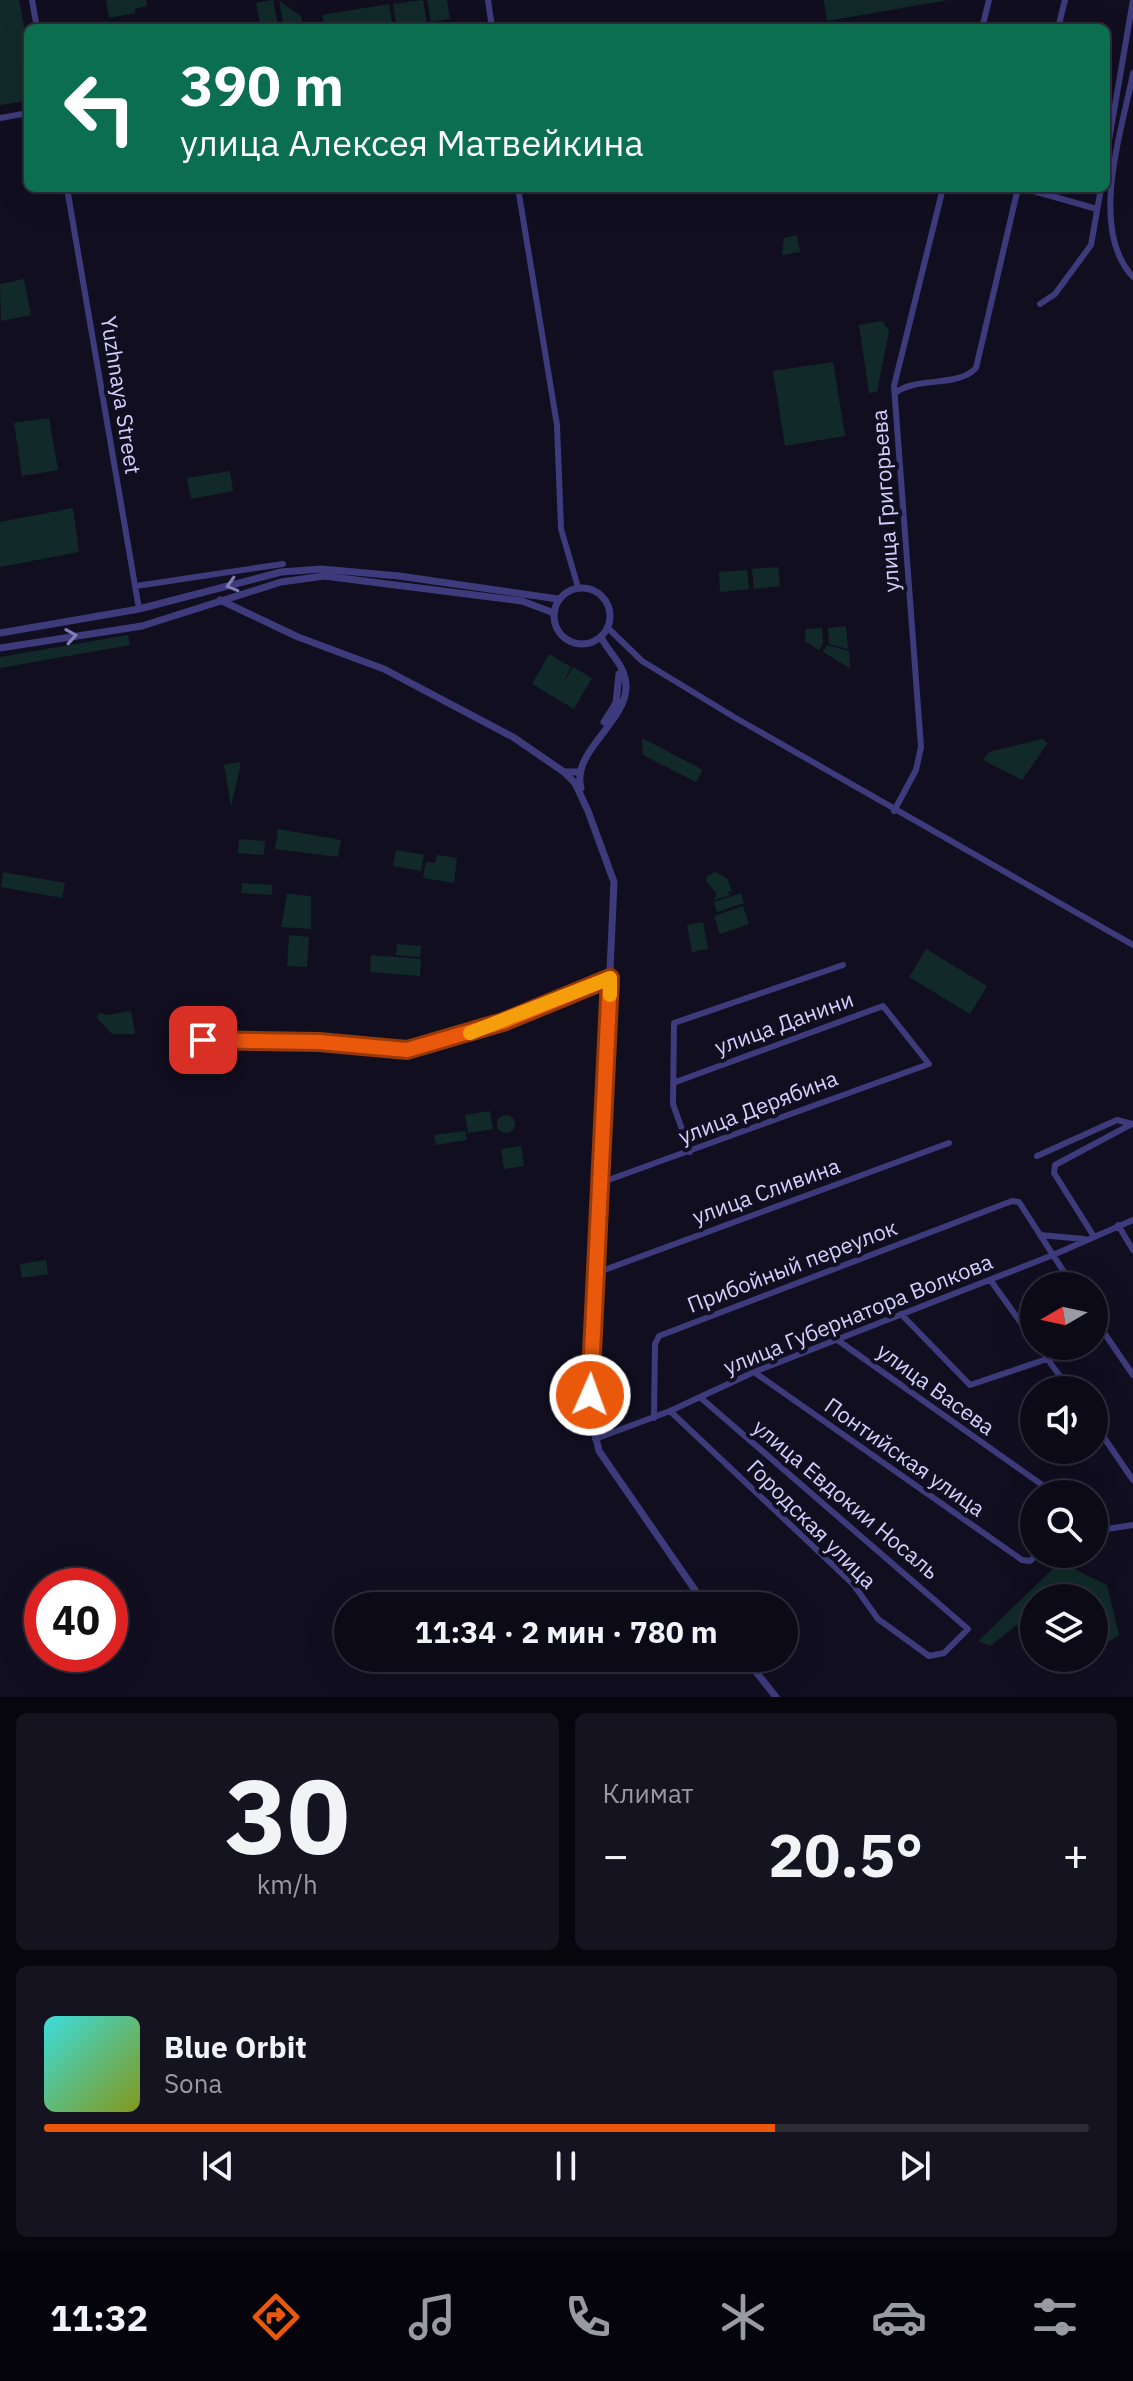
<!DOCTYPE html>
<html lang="ru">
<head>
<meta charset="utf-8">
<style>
  :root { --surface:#0d0a18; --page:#161321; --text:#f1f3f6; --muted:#9a9aa2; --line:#2d2b37; --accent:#ea580c }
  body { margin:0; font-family:"IBM Plex Sans",sans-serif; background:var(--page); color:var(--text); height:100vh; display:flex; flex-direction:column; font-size:30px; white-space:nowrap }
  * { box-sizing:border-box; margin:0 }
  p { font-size:26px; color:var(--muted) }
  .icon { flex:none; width:44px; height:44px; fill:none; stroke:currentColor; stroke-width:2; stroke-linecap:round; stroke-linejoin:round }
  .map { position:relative; height:1697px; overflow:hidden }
  .drawer { display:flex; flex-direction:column; gap:16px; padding:16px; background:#07060d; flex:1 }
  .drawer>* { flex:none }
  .banner { position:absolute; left:24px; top:24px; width:1086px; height:168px; border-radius:12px; box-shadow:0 8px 32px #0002,0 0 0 2px var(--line); background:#0b6e4f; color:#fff; overflow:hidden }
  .needle { width:52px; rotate:261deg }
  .controls { position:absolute; left:1020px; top:1272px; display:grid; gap:16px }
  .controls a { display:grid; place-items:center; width:88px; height:88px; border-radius:50%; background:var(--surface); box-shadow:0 8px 32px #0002,0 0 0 2px var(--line); font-size:40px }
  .speed { position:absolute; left:24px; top:1568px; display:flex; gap:16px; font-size:40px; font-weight:700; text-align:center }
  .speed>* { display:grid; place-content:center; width:104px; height:104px; border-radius:50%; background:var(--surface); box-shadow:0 8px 32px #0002,0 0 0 2px var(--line); line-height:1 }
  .speed .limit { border:12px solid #d22; background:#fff; color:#111 }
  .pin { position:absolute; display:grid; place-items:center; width:68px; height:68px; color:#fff; margin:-34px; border-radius:16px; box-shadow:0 4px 12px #0006 }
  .me { position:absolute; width:88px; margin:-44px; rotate:2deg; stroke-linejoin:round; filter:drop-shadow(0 0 6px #0008) }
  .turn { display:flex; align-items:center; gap:28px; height:168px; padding:0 24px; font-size:36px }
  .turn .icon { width:104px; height:104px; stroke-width:2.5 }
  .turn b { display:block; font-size:56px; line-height:68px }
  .big { font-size:60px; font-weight:700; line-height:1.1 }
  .drawer .tile { flex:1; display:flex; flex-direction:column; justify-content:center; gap:12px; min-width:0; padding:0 28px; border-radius:12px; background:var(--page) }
  .drawer .dial { align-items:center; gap:0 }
  .dial b { font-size:104px; line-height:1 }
  .song { display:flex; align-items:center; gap:24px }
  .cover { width:96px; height:96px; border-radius:12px; background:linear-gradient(135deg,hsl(180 70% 55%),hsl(70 70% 35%)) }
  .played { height:8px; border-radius:4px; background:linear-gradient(90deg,var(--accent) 70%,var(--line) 70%) }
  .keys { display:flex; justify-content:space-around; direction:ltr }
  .heat { display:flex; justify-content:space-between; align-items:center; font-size:44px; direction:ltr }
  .drawer .tiles { flex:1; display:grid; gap:16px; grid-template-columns:1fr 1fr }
  .tile:last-child { grid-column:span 2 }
  .trip { position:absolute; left:334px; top:1592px; width:464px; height:80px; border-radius:40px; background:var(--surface); box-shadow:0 8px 32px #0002,0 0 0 2px var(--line); font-weight:700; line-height:80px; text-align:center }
  .tab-bar { display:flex; height:128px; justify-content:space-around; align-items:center; background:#05040a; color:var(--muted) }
  .tab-bar .icon { width:56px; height:56px }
  .tab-bar .on { color:var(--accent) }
  .tab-bar b { font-size:36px; color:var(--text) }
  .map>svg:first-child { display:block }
</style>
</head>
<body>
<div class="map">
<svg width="1133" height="1697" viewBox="0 0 1133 1697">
  <rect width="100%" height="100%" fill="#110e20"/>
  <path fill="#112a29" d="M0,0H19L28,46V95L20,102L0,105Z
    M106,0H146L147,6L135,9V13L109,18Z
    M273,0L278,25L261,28L256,3Z
    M423,0L427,23L397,28L393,4Z
    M427,0H447L450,19L431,22Z
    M824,0H948L827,21Z
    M279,1L301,16L303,28H284Z
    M389,4L393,28H324L322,15Z
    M797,235L800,252L782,255L784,238Z
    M24,279L31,315L1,321L0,284Z
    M882,321L889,331L877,392L869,393L859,325Z
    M833,362L845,436L785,446L773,371Z
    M49,418L58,470L22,476L14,423Z
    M230,471L233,491L191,499L187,478Z
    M73,508L79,552L0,567V522Z
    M778,567L780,586L754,589L752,569Z
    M747,570L749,589L720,592L719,572Z
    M846,626L848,649L829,644L828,628Z
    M822,628L823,643L819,650L805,641L806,629Z
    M128,635L130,645L0,668V657Z
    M827,645L849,651L850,668L823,652Z
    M549,654L571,667L562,685L573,667L592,678L574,709L532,684Z
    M642,738L703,770L696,782L643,755Z
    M1042,739L1048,743L1022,780L983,760L989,752Z
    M240,762V768L231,806L224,765Z
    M278,829L341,840L338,857L275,849Z
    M239,839L265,841L264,855L238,853Z
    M396,850L424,855L421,871L393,866Z
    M437,855L457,858L454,883L423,878L426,862L435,863Z
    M3,872L65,883L62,898L1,887Z
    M715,872L727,878L732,893L726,890L730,895L714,900L717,894L706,881L707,876Z
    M242,883L272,885V895L241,893Z
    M741,893L744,903L717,912L714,902Z
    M287,894L311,896V929L281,927Z
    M743,906L749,924L720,934L714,916Z
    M703,922L708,949L692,952L687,925Z
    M289,935L309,937L307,967L287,966Z
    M397,944L421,946L420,957L396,955Z
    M926,949L987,986L970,1014L909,977Z
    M371,955L421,959L420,976L370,972Z
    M131,1011L135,1034H112L97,1018L99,1013L107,1015Z
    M490,1111L493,1129L468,1133L465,1115Z
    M497 1124a9 9 0 1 1 18 0a9 9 0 1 1-18 0Z
    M465,1131L467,1140L436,1145L434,1135Z
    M521,1146L524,1166L504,1169L501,1149Z
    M46,1260L48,1274L22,1278L20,1264Z
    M1060,1562L1107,1585L1119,1635L1094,1652V1598H1034V1612L990,1646L978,1641Z"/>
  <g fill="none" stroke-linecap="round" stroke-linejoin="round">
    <path stroke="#3e3b7d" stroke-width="6" d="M32,0L37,28
      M488,0L492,28
      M982,28L989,0
      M1058,28L1065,0
      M1133,73C1122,131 1088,229 1133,277
      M0,118L28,113
      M1106,158L1133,0
      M67,188L139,609
      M518,188L557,425L561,529L578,587
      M1023,188L1097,209
      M1040,304L1055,294L1091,245L1101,188
      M895,393C917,376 957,388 976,368L1018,188
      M136,586L283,564
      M607,627L642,661L734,717L1133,945
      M894,811L916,770L921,747L894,386L943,188
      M203,1040L341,1043L407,1050L503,1022L610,978
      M690,1152L673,1104L674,1023L843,965
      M1037,1156L1117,1120L1133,1124
      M600,1183L929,1064L883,1006L673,1083
      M1118,1225L1133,1250
      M1040,1235L1084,1239
      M1093,1235L1054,1173L1055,1165L1132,1124
      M596,1273L949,1143
      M991,1281L1034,1341
      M901,1314L970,1385L1047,1359
      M1094,1318L1133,1375
      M836,1339L1055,1494
      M1038,1346L1070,1390
      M754,1372L1022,1560L1030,1561L1038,1554
      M670,1411L853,1584L878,1619L929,1656L944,1653L968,1629L701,1398
      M654,1418L655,1344L659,1336L1012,1201L1019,1202L1073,1286
      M1094,1423L1133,1480
      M595,1439L670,1411L754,1372L1053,1255L1133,1220
      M1094,1531L1133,1525"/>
    <path stroke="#3e3b7d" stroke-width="7" d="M554 616a28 28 0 1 1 56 0a28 28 0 1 1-56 0Z
      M220,600L298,637L384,669L513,737L564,772L575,783L588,811L614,882L590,1412L599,1451L706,1606
      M0,633L139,609L281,572L321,569L399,576L558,599
      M0,648L142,626L281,582L324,576L522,601L554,613
      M604,722L616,703L619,674
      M564,772H577
      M581,788C571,751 627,722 626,686C625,664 610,655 601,637
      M745,1658L776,1697"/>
  </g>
  <defs><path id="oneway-chevron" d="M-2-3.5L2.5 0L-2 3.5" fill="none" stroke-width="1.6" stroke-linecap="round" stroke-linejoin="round" transform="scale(2)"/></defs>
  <g stroke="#827eb7">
    <use href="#oneway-chevron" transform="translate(232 585) rotate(164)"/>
    <use href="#oneway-chevron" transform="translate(71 636) rotate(-9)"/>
  </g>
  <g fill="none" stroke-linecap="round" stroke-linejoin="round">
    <g stroke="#983908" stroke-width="20">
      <path id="route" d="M203,1040L319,1042L407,1050L503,1022L610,978L590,1395"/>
    </g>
    <use href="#route" stroke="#ea580c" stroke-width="14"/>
    <path stroke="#f59e0b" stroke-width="14" d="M470,1033L610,978V995"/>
  </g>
  <g text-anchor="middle" stroke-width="8" stroke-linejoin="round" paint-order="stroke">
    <g font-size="22" fill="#d5cffd" stroke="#110e20">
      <text transform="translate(121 395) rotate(81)" y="8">Yuzhnaya Street</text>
      <text transform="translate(885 501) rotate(-94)" y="8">улица Григорьева</text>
      <text transform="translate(784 1023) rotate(-20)" y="8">улица Данини</text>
      <text transform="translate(758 1107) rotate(-21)" y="8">улица Дерябина</text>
      <text transform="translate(766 1191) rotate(-20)" y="8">улица Сливина</text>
      <text transform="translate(792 1266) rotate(-21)" y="8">Прибойный переулок</text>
      <text transform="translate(858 1314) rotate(-22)" y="8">улица Губернатора Волкова</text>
      <text transform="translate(936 1389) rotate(36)" y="8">улица Васева</text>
      <text transform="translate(905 1457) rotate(35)" y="8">Понтийская улица</text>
      <text transform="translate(846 1499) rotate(40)" y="8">улица Евдокии Носаль</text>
      <text transform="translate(812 1524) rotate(45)" y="8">Городская улица</text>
    </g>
  </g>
</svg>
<div class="controls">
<a><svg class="needle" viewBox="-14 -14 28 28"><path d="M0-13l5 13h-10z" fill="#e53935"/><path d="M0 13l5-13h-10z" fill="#9a9aa2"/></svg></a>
<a><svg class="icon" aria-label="sound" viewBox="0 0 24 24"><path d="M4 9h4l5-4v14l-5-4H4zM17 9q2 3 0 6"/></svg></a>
<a><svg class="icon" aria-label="search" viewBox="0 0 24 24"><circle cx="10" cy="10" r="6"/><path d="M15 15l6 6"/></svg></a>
<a><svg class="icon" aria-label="layers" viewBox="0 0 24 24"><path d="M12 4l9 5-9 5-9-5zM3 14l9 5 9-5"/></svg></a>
</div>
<div class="speed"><div class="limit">40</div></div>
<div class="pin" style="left:203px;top:1040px;background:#d93025"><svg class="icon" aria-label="arrive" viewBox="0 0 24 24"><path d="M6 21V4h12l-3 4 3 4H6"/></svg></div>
<svg class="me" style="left:590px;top:1395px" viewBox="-20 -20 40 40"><circle r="17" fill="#ea580c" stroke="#fff" stroke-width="3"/><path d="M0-11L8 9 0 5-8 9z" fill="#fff"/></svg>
<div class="trip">11:34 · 2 мин · 780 m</div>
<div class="banner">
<div class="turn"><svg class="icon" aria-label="left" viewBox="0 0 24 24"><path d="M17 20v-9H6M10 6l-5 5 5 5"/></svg><div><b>390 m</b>улица Алексея Матвейкина</div></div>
</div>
</div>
<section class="drawer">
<div class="tiles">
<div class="tile dial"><b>30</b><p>km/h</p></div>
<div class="tile"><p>Климат</p>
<div class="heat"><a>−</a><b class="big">20.5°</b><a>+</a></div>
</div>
<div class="tile">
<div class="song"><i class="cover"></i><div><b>Blue Orbit</b><p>Sona</p></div></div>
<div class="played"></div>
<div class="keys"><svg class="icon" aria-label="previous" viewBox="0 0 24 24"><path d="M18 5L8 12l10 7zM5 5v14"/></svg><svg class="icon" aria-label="pause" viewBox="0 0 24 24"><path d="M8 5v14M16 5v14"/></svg><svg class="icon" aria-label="next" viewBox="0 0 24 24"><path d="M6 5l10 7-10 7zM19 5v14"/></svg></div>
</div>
</div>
</section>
<nav class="tab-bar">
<b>11:32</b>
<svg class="icon on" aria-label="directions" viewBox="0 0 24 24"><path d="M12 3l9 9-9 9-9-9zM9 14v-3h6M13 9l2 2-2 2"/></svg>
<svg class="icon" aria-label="music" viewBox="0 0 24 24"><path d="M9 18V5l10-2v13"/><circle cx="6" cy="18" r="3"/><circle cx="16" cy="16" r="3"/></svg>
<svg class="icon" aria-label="phone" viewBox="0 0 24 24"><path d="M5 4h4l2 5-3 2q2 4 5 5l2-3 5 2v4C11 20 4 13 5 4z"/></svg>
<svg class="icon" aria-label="climate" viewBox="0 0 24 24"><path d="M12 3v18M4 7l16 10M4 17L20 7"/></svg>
<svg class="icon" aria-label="car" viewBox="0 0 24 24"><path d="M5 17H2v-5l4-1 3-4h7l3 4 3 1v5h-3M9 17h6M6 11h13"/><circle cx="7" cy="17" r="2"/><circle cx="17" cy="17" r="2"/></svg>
<svg class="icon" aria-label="filters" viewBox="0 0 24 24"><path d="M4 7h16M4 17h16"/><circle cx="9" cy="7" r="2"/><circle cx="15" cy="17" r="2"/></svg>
</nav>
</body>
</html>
